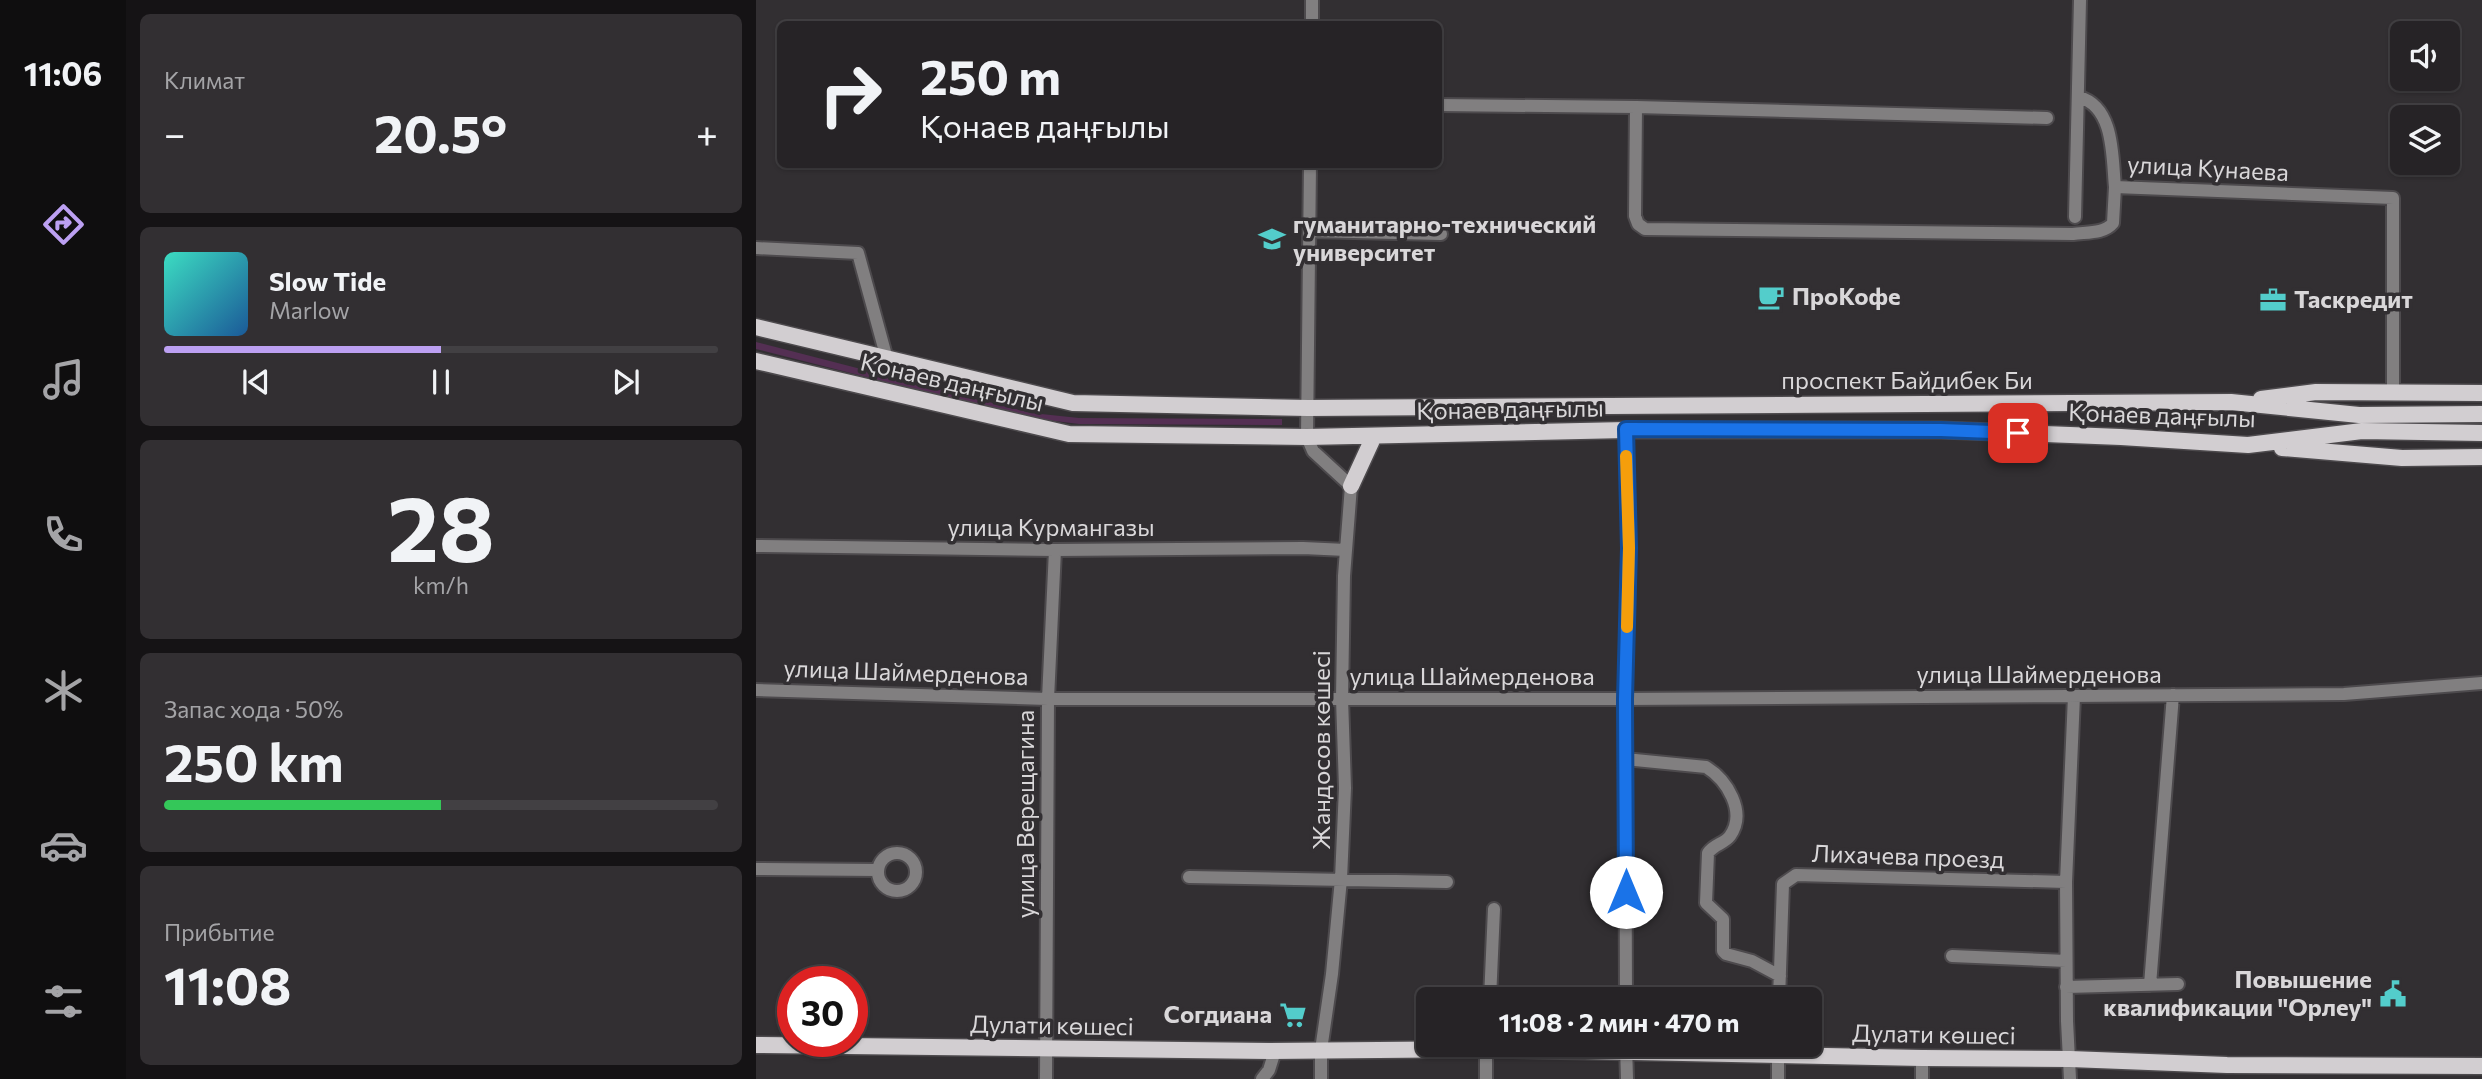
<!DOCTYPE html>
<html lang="ru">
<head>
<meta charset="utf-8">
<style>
  :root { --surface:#262326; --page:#322f32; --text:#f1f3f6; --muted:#a4a4a7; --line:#424043; --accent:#bca0f2 }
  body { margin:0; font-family:Commissioner,sans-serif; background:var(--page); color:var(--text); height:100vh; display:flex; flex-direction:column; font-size:26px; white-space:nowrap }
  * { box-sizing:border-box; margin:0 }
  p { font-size:23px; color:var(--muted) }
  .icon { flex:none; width:38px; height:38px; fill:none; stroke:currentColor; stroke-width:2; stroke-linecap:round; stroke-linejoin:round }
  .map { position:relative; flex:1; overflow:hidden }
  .panel { display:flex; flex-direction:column; gap:14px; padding:14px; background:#151315; width:630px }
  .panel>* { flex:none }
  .top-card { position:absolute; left:21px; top:21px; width:665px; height:147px; border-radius:10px; box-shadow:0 2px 5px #0004,0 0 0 2px var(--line); background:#262326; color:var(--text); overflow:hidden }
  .buttons { position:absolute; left:1634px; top:21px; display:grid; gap:14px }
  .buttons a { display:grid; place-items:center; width:70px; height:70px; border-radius:10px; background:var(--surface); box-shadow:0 2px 5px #0004,0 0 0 2px var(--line); font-size:35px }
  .speed { position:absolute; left:21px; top:966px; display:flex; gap:14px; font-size:35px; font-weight:700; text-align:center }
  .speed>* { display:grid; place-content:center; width:91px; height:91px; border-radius:50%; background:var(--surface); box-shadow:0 2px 5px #0004,0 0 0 2px var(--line); line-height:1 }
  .speed .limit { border:10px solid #d22; background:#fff; color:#111 }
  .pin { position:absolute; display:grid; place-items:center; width:60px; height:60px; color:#fff; margin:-30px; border-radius:14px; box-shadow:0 4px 10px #0006 }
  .me { position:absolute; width:77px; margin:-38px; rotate:0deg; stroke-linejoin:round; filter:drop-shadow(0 0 5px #0008) }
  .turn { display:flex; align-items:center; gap:24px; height:147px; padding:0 28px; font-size:32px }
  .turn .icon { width:91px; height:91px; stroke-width:2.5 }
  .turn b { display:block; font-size:49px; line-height:60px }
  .big { font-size:52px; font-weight:700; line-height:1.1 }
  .panel .tile { flex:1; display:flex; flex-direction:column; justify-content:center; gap:10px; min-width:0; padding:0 24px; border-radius:10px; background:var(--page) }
  .panel .dial { align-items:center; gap:0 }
  .dial b { font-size:91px; line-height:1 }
  .song { display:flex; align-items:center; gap:21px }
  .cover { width:84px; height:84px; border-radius:10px; background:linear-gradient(135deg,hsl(170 70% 55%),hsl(210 70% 35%)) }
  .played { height:7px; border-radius:4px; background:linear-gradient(90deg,var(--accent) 50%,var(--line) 50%) }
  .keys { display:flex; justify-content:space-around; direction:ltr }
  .heat { display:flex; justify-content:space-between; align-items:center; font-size:38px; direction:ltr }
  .charge { height:10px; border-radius:5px; background:linear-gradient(90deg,#34c759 50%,var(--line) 0) }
  .trip { position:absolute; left:660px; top:987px; width:406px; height:70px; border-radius:10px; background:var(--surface); box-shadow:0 2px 5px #0004,0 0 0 2px var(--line); font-weight:700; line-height:70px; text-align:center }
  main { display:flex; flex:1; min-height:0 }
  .dock { display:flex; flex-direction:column; width:126px; justify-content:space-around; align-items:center; background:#0f0e0f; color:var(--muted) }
  .dock .icon { width:49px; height:49px }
  .dock .current { color:var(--accent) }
  .dock b { font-size:32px; color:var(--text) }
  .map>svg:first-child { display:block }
</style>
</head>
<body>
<main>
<nav class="dock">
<b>11:06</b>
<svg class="icon current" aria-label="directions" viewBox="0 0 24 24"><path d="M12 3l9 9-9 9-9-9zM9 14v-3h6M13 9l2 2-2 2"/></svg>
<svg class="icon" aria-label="music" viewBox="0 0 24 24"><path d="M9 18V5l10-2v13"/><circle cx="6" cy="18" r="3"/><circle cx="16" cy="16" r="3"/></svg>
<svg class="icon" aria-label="phone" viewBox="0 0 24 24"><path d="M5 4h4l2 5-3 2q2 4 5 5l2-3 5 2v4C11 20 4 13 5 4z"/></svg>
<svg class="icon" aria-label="climate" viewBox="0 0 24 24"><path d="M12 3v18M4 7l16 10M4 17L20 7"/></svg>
<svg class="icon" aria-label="car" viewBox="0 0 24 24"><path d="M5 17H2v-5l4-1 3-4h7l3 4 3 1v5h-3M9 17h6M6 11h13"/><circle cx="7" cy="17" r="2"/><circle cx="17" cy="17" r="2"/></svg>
<svg class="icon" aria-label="filters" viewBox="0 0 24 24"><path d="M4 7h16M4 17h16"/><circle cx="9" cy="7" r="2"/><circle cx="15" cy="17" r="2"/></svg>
</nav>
<section class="panel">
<div class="tile"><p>Климат</p>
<div class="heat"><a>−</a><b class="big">20.5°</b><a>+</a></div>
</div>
<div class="tile">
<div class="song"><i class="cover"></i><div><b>Slow Tide</b><p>Marlow</p></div></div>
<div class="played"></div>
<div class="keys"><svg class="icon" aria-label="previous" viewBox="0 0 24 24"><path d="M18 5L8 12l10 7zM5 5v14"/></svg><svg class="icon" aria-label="pause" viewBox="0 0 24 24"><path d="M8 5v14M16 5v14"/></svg><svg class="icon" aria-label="next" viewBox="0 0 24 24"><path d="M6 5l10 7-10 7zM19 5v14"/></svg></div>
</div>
<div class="tile dial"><b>28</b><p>km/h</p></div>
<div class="tile"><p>Запас хода · 50%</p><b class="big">250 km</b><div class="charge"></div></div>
<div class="tile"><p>Прибытие</p><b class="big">11:08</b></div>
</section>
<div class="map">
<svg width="1726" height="1079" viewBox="0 0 1726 1079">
  <rect width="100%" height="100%" fill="#322f32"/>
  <path fill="#542f53" d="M0,342L276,413L323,418L526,419V425L323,424L299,421L260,415L0,349Z"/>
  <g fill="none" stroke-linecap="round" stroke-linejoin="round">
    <g stroke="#4d4a4d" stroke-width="16">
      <path id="minor" d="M556,24V0
        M1323,97C1359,107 1356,158 1359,187L1637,198V392
        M682,105L880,107L879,216L882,224L889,229L1317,234C1331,232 1348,234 1357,223L1359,187
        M880,107L1291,118
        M554,164L551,437L557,451L595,486L588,576L586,698L589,788L585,879L576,974L565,1050V1079
        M1319,217L1324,0
        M554,231L685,234
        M0,248L102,253L131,359
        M870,430L873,548L869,699L870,999
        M0,546L299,550L547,548L590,550
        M0,690L292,699H869L1588,694L1726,683
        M869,759L950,767C971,780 991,812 974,836C968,844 958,844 952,853L950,903L967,919V951L970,954L996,961L1024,976
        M122 872a19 19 0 1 1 38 0a19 19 0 1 1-38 0Z
        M0,869L122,870
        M433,877L691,882
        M1196,956L1310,961
        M1394,985L1417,695
        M1310,987L1422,984
        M734,999L738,909
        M1023,999L1027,884L1040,875L1310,882
        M870,1045L871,1079
        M1022,1045V1079
        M290,1079L292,699L299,550
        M506,1079L513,1070L519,1051
        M730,1079V1045
        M1166,1079V1058
        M1314,1079L1311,1021L1310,882L1318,696"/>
    </g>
    <g stroke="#4d4a4d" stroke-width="19">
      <path id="major" d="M0,327L317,403L552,408L1475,402L1603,415L1726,414
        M0,361L313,434L551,437L870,430H1185L1365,437L1492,445L1606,431L1726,433
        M1505,399L1560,392L1726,393
        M1526,448L1646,458L1726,457
        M595,486L618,436
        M0,1045L513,1051L730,1049L1166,1058L1314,1059L1471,1065L1726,1066"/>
    </g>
    <use href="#minor" stroke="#817f80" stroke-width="12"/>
    <use href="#major" stroke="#d2ced1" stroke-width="16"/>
  </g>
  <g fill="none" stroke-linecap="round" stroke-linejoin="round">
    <g stroke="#114b97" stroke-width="18">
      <path id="route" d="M870,892L869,699L873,548L870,429L1185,430L1262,433"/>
    </g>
    <use href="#route" stroke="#1a73e8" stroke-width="12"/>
    <path stroke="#f59e0b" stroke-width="12" d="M870,456L873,548L871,627"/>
  </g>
  <defs>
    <g id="university-bare" transform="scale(2.1)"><path d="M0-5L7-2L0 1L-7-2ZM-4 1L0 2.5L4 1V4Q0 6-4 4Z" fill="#53cdcb" stroke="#322f32" stroke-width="2.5" paint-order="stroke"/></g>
    <g id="cafe-bare" transform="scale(2.1)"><path d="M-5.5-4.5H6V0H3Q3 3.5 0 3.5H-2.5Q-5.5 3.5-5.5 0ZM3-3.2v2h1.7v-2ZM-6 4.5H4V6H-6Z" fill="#53cdcb" stroke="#322f32" stroke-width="2.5" paint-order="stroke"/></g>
    <g id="office-bare" transform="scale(2.1)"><path d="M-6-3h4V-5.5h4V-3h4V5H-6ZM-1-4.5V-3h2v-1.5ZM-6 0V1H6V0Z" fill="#53cdcb" stroke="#322f32" stroke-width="2.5" paint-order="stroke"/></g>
    <g id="civic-bare" transform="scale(2.1)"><path d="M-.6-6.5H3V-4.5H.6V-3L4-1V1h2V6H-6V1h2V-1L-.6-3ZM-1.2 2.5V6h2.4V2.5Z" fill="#53cdcb" stroke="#322f32" stroke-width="2.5" paint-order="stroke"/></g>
    <g id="supermarket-bare" transform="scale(2.1)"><path d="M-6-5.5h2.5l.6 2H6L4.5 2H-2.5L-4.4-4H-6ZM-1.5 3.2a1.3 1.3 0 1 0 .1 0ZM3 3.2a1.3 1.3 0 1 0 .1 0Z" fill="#53cdcb" stroke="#322f32" stroke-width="2.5" paint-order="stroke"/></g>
  </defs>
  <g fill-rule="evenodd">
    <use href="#university-bare" x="516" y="239"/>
    <use href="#cafe-bare" x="1015" y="297"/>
    <use href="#office-bare" x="1517" y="300"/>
    <use href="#civic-bare" x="1637" y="994"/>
    <use href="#supermarket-bare" x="537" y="1015"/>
  </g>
  <g text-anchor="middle" stroke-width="7" stroke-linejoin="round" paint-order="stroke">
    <g font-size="24" fill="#d9d7d9" stroke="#322f32">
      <text transform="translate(1452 169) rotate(3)" y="8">улица Кунаева</text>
      <text x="1151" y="389">проспект Байдибек Би</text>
      <text transform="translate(196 383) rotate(13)" y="8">Қонаев даңғылы</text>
      <text transform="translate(754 410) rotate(-1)" y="8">Қонаев даңғылы</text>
      <text transform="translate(1406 416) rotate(2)" y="8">Қонаев даңғылы</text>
      <text x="295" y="536">улица Курмангазы</text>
      <text transform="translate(150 673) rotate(2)" y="8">улица Шаймерденова</text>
      <text x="1283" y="683">улица Шаймерденова</text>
      <text x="716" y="685">улица Шаймерденова</text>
      <text transform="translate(566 750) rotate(-90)" y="8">Жандосов көшесі</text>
      <text transform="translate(270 814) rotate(-90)" y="8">улица Верещагина</text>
      <text transform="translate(1152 857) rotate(2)" y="8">Лихачева проезд</text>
      <text transform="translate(296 1026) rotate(1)" y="8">Дулати көшесі</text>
      <text transform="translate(1178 1035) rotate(1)" y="8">Дулати көшесі</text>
    </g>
    <g font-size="24" font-weight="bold" fill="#d9d7d9" stroke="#322f32" text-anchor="start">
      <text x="537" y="233">гуманитарно-технический<tspan x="537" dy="28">университет</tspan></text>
      <text x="1036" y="305">ПроКофе</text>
      <text x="1538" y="308">Таскредит</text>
      <text x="1616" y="988" text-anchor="end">Повышение<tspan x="1616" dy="28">квалификации "Орлеу"</tspan></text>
      <text x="516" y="1023" text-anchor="end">Согдиана</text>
    </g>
  </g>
</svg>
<div class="buttons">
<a><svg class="icon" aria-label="sound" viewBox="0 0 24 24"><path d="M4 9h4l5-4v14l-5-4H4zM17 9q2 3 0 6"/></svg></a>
<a><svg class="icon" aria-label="layers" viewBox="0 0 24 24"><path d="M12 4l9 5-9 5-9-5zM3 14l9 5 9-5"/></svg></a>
</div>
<div class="speed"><div class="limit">30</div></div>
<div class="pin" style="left:1262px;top:433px;background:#d93025"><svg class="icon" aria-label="arrive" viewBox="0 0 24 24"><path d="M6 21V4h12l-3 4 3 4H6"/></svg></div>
<svg class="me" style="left:870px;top:892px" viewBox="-20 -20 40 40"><circle r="19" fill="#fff"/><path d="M0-13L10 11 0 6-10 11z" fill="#1a73e8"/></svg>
<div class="trip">11:08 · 2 мин · 470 m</div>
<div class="top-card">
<div class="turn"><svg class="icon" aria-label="right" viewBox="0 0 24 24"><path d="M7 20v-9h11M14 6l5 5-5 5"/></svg><div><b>250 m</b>Қонаев даңғылы</div></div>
</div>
</div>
</main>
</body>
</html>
